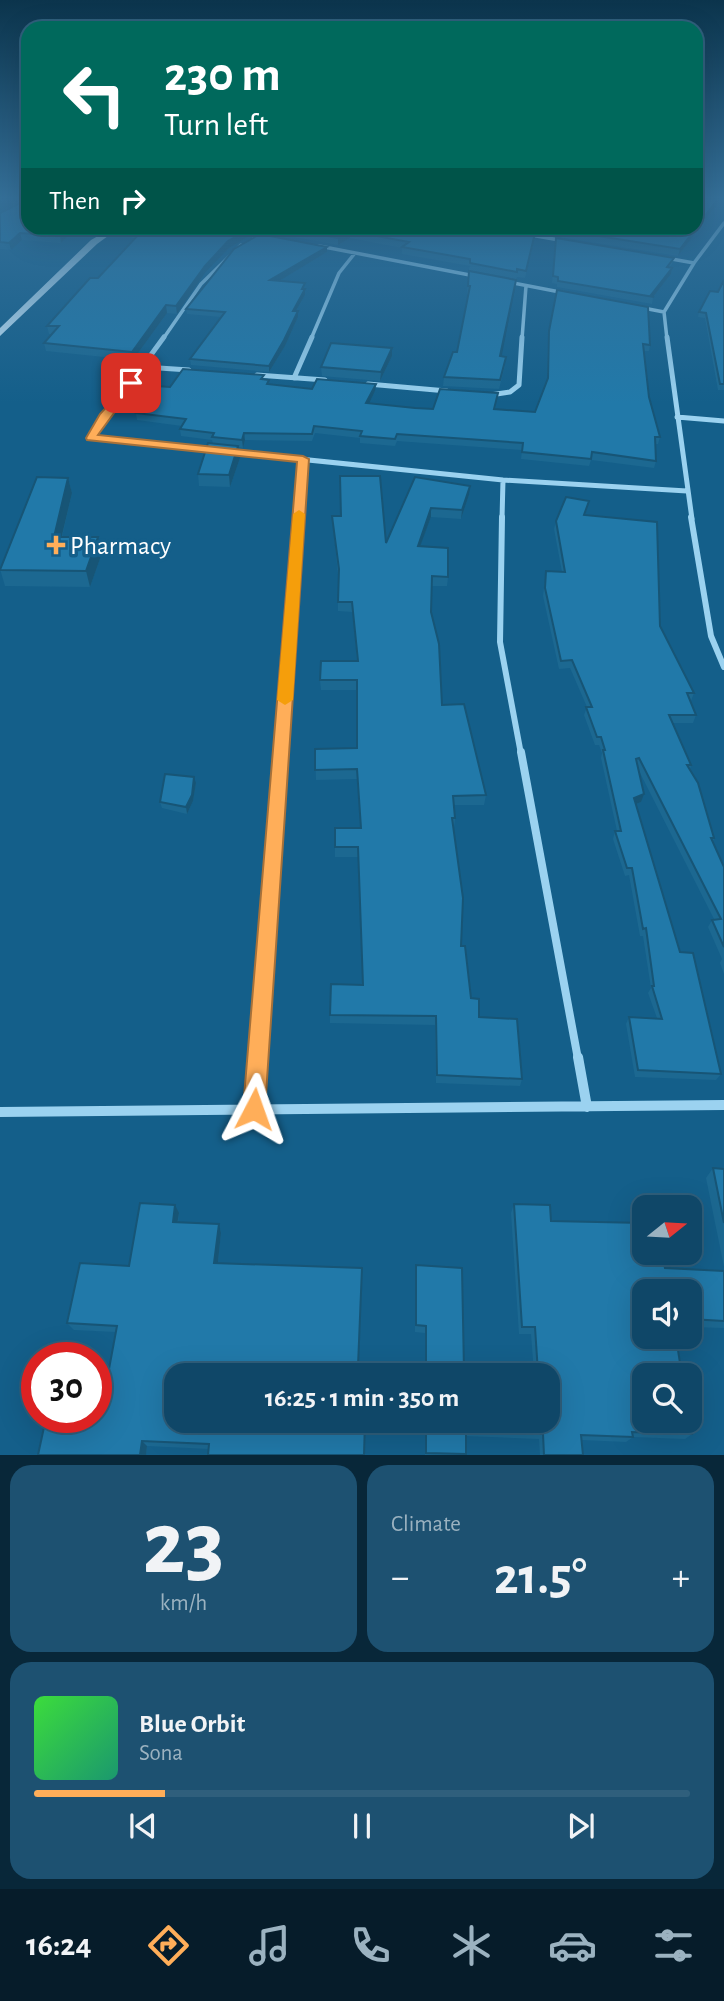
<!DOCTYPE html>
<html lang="en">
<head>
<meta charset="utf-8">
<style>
  :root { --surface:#0f4768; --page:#1d5171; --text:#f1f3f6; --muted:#9bb2c0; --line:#2f5f7c; --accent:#ffae59 }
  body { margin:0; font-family:"Alegreya Sans",sans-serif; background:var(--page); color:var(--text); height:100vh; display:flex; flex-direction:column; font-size:26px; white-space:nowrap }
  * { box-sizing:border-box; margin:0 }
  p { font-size:23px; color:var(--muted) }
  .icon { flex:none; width:38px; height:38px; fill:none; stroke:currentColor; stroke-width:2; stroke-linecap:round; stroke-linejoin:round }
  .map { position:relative; height:1455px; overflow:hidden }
  .sheet { display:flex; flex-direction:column; gap:10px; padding:10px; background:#082739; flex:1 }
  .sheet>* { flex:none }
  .top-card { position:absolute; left:21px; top:21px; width:682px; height:214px; border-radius:21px; box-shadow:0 7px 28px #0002,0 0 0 2px var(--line); background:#00695c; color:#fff; overflow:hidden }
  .needle { width:46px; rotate:72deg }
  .tools { position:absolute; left:632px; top:1195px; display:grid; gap:14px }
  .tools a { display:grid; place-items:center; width:70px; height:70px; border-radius:14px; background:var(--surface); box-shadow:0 7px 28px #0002,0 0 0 2px var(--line); font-size:35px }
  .speed { position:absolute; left:21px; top:1342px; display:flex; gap:14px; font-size:35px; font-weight:700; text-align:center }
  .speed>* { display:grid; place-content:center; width:91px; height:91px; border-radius:50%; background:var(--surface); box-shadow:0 7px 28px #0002,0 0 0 2px var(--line); line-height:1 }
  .speed .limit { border:10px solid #d22; background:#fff; color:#111 }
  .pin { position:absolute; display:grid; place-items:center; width:60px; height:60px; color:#fff; margin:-30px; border-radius:14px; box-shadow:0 4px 10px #0006 }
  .me { position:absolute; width:77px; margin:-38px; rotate:4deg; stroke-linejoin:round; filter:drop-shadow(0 0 5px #0008) }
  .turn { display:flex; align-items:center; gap:24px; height:147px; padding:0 28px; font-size:32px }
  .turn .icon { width:91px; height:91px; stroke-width:2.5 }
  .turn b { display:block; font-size:49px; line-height:60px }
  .then { display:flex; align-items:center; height:66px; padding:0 28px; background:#0003; gap:14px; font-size:26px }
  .big { font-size:52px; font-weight:700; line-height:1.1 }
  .sheet .widget { flex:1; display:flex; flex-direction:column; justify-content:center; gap:10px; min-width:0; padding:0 24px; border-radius:21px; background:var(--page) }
  .sheet .dial { align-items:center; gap:0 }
  .dial b { font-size:91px; line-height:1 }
  .song { display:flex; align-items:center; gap:21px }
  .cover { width:84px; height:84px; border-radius:10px; background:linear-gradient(135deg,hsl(120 70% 55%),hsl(160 70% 35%)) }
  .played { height:7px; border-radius:4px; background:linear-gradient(90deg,var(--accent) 20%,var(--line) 20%) }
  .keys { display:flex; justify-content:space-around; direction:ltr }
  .heat { display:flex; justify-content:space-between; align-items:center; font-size:38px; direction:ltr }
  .sheet .tiles { flex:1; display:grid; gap:10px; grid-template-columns:1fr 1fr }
  .widget:last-child { grid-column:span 2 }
  .trip { position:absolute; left:164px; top:1363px; width:396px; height:70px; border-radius:21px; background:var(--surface); box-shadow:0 7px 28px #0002,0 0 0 2px var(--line); font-weight:700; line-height:70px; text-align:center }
  .tab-bar { display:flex; height:112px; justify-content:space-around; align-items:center; background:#061c2a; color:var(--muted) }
  .tab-bar .icon { width:49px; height:49px }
  .tab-bar .selected { color:var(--accent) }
  .tab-bar b { font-size:32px; color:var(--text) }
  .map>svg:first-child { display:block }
</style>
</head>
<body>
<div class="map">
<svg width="724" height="1455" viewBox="0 0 724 1455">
  <rect width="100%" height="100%" fill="#145f8a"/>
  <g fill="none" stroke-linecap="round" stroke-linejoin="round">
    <path stroke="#9bd2f0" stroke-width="3.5" d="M525,234L565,241
      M254,238L271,228
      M319,246L475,276
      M666,258L694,263
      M508,282L565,293
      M638,307L664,312
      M163,339L201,284L241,245
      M311,339L339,273L355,253
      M522,339L526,286
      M667,339L664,312L694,263L724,223"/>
    <path stroke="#9bd2f0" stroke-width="5" d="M164,337L91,437L215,450
      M667,337L692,519
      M144,367L189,370
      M257,375L325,380
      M294,378L312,337
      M368,384L447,391
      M490,395L510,392L519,385L522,337
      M677,417L724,421
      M231,452L503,480L687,491
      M298,519L303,459
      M502,519L503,480"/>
    <path stroke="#9bd2f0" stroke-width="6" d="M502,517L500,642L521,754
      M691,517L711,636L724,667
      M281,754L299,517"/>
    <path stroke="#9bd2f0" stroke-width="8" d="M521,752L578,1059
      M258,1059L281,752"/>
    <path stroke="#9bd2f0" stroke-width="10" d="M578,1057L587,1107
      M254,1109L258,1057
      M0,1112L724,1105"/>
    <path fill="#c8e8fb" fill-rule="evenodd" d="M112,228H119L97,244L0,336V328L91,240Z"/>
  </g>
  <path fill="#1c6891" d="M716,206L678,256L504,228H696Z
    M0,213L28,228H111L72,232L61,243L22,240L11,250L0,249Z
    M114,228H263L229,248L205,273L177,314L167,313L133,360L46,351L44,343L52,334H49L47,326L98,278L135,238L115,234Z
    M271,228H500L534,240L525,278L517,277L516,279L469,270L470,266L402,254V248L350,238L338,245L272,233Z
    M556,238L674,258L672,264L670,267L672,268L671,274L653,297L652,304L557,287V284L552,283Z
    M327,247V252L279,281L305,288V295L296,311L298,317L285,346L269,372L191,365L190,359L221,317L187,314L186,309Z
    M469,271L516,280L501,357L505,366L499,389L443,386L444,377L457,352L469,294H467Z
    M724,280V390H718L705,318L698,317L699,312L718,292Z
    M557,290L650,345L649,351H644L649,397L660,437L658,444H656V461L654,468L591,460L589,466L560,463L521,459L522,450L397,441L395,446L360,443V438L315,433L312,441L245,440L243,448L238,447L240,458L230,487L199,486L198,474L213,443L212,440L181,436L180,429L182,426L137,420L136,413L170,387L264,379L269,380V384L312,389L375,391L369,403L415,408L433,409L498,393L495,409L535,412L547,380L548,338Z
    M392,348V356L380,381L322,376L321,367Z
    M415,477L469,495L461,519L431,517L420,546L448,577L447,586H432L431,612L442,705L486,795L484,805H454L455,818L454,828L461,946L471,998L479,1017L522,1079L520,1086L436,1083L435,1025L330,1023V1015L363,985L358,857H335V847L361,828L357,779L316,780L315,749L357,748V690H321L320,680L357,661L353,612L338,611V575L332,516L386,543Z
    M68,478L72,493L62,537L102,553L90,587L5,586L0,569Z
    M587,509L585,515L660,626L694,693L691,701H690L696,715L693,723H672L691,765L690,769L714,838L713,841L724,867V974L720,963L722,959L708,927L712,920L714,919L638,769L641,802L636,804L680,952L721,1074L716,1080L635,1077L626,1024L629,1017L657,1018L648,993L651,988L643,936H640L629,875L625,876L613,839L615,831H617L601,758L602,753L599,745H595L584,715L587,707L570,668L559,669L543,596L546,571L562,572L554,529L556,521Z
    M196,783L193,801L187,814L162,808L160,802Z
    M713,1168L724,1169V1267L706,1178Z
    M514,1204L665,1268L724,1271V1328L690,1327V1292H644L692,1434L685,1439L633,1437L626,1442L582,1440L583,1455H540L539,1439L466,1436V1455H425V1421H548V1376H425V1333L415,1332V1273L416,1265L464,1370L534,1373L531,1334H519L511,1213Z
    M179,1213L178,1223L219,1224L221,1233L218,1263L359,1367L365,1421L209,1449L147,1446L146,1455H38L109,1369L116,1332L74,1330L67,1323L129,1266Z"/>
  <path fill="#175576" d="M8,199H24L0,211V203Z
    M718,199L716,206L678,256L680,249Z
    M69,228H111L72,232L61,243L60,236Z
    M251,228H263L229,248L205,273L177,314L176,306L205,266L228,241Z
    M350,231V238L338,245V238Z
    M20,233L22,240L11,250L9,243Z
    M327,247V252L271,286L270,280Z
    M672,268L671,274L653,297L651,295Z
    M516,280L515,288L500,365V356Z
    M305,289V295L293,316V311Z
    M166,305L167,313L133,360L132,352Z
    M298,311V317L285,346L269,372V366Z
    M392,348V356L380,381L381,372Z
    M376,384L375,391L366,410V403Z
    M244,433L245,440L243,448L242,440Z
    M238,446L240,458L230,487L229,475Z
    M68,478L72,493L58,552L54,537Z
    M470,486L469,495L461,519L462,510Z
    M431,508V517L417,555L418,546Z
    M98,537L102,553L90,587L86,571Z
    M194,777L196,783L193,801L187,814L186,807Z
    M644,794L641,802L631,806L634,798Z
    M175,1205L179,1213L176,1231L173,1222Z
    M219,1224L221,1233L217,1271L214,1263Z
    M142,1441L147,1446L146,1455H140Z"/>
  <path fill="#2179a9" stroke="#175576" stroke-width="2" d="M0,199H8L0,203Z
    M28,199V228H69L60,236L20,233L9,243L0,242V213Z
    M696,199H718L696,227Z
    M117,228H251L228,241L205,266L176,306L166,305L132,352L44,343L59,326H47L90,278H98L141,232Z
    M281,228H500L535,233L526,271L517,269V272L470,263V259L402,247L409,242L350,231L338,238Z
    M548,228H696L680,249Z
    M260,234L327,247L270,280L305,283L302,289H305L293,311H298L284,340L269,366L190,359L225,312L186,309L234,249Z
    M556,238L674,258L667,267L672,268L651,295L654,297L558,281V277L553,276Z
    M469,271L516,280L500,356L506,357L500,380L444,377L453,352H457L470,286H468Z
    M724,280V384H720L706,313L699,312L710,291L718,292Z
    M557,290L648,307L650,345L643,344L649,397L660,437H655L656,461L592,452L591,459L562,456L522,452L523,443L397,434L395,439L360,436L362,431L314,426L312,434L244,433L242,440L212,437L214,433L180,429L186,419L136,413L156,386L170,387L183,369L264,375L261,379L269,380L267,384L312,389L317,379L376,384L366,403L415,408L433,409L440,389L498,393L494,409L535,412L548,378L549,331Z
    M331,343L392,348L381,372L321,367Z
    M208,443L238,446L229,475L198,474Z
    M340,476H380L386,543L415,477L470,486L462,510L431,508L418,546L448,548V577L432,576L431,612L439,644L442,705L464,704L486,795L453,796L455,818H452L463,898L461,946H465L471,998L479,999V1017L517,1019L522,1079L437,1075L436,1016L330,1015L331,984L363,985L358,847H335V828H361L357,769L315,770V749L357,748V680H320L321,661H358L352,602H338L339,569L332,516H341Z
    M37,477L68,478L54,537H98L86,571L0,570Z
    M566,497L589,501L584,515L657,522L660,626L694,693H687L696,715H669L691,765H687L698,783L714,838H711L724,867V947L712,920L721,919L639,758L636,759L644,794L634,798L680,952L693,953L721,1074L638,1070L629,1017L662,1019L652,986H654L646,928L643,929L632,868H627L615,831H621L603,750H605L601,737H597L586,707H592L572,660L561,661L545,588L546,571L565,572L556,521Z
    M165,774L194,777L192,795L186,807L160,802Z
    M713,1168L724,1169V1223Z
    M140,1203L175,1205L173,1222L219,1224L214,1263L362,1268L358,1366L367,1367L366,1376H177V1421H365L364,1455H208L209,1444L142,1441L140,1455H38L46,1418H96V1368L109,1369L117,1326L67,1323L80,1263L129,1266Z
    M514,1204L550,1205L551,1221L644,1223V1253H662L665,1268L724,1271V1321L690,1319V1292H644V1337H676L682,1376H644V1421H690V1417L692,1434L632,1432L633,1437L581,1435L583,1455H544L543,1434L466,1431V1454L426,1453V1421H548V1376H426V1326L416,1325V1265L462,1268L464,1370L538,1373L535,1327H522Z"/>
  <linearGradient id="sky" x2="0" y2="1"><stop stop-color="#0b344c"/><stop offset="0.49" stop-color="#346f98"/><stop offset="1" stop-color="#346f98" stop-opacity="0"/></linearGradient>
  <rect width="724" height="403" fill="url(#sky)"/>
  <path fill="#ffae59" stroke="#a6713a" stroke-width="2" d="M131,380L136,383L98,435L303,456L309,459L265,1109L262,1117L254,1120L246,1117L243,1109L297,462L87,440L86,438L100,414Z"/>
  <path fill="#f59e0b" d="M299,510L305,514L293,700L285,705L277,700L293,514Z"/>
  <path fill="#ffae59" stroke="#145f8a" stroke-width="2.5" d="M52.5 534.5h7v7h7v7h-7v7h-7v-7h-7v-7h7z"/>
  <g text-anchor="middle" stroke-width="7" stroke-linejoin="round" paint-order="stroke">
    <g font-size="26" fill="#fff" stroke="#145f8a" text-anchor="start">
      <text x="70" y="554">Pharmacy</text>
    </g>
  </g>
</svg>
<div class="tools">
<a><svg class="needle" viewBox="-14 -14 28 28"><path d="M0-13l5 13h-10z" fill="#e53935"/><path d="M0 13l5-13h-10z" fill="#9bb2c0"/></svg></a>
<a><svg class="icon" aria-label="sound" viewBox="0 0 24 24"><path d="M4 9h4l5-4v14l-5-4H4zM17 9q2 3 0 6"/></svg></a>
<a><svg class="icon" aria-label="search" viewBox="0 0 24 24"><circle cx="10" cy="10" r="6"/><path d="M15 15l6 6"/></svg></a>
</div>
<div class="speed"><div class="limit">30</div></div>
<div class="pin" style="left:131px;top:383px;background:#d93025"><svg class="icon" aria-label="arrive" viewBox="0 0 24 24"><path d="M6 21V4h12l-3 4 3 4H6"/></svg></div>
<svg class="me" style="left:254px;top:1109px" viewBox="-20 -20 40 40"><path d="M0-17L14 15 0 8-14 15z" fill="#ffae59" stroke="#fff" stroke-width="4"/></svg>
<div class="trip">16:25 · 1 min · 350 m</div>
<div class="top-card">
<div class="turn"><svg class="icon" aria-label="left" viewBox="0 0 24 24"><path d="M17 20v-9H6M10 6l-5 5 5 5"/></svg><div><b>230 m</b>Turn left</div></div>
<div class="then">Then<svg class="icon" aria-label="right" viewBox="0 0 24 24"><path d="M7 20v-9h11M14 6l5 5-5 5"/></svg></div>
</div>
</div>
<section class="sheet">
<div class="tiles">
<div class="widget dial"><b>23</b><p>km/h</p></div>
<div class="widget"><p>Climate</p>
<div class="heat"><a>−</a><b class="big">21.5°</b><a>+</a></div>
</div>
<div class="widget">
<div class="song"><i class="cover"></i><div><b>Blue Orbit</b><p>Sona</p></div></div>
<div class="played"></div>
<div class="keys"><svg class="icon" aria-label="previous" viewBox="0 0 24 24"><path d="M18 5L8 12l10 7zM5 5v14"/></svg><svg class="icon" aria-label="pause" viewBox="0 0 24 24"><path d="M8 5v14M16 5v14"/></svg><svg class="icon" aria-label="next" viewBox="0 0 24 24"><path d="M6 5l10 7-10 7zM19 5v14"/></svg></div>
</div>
</div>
</section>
<nav class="tab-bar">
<b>16:24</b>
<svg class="icon selected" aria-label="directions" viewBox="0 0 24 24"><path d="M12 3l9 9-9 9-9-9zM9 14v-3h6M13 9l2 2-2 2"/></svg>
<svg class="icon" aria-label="music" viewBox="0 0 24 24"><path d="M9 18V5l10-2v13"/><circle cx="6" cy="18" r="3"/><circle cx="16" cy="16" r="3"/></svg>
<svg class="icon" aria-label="phone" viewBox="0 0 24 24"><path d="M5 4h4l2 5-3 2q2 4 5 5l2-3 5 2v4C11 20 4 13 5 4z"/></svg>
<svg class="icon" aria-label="climate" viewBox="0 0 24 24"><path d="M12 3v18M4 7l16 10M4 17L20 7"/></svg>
<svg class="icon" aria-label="car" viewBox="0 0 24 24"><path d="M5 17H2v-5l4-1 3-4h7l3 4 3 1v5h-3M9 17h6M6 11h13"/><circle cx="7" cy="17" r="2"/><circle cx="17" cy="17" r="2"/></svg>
<svg class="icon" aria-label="filters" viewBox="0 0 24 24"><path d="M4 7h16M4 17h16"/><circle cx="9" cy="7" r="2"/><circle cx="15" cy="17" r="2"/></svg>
</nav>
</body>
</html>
